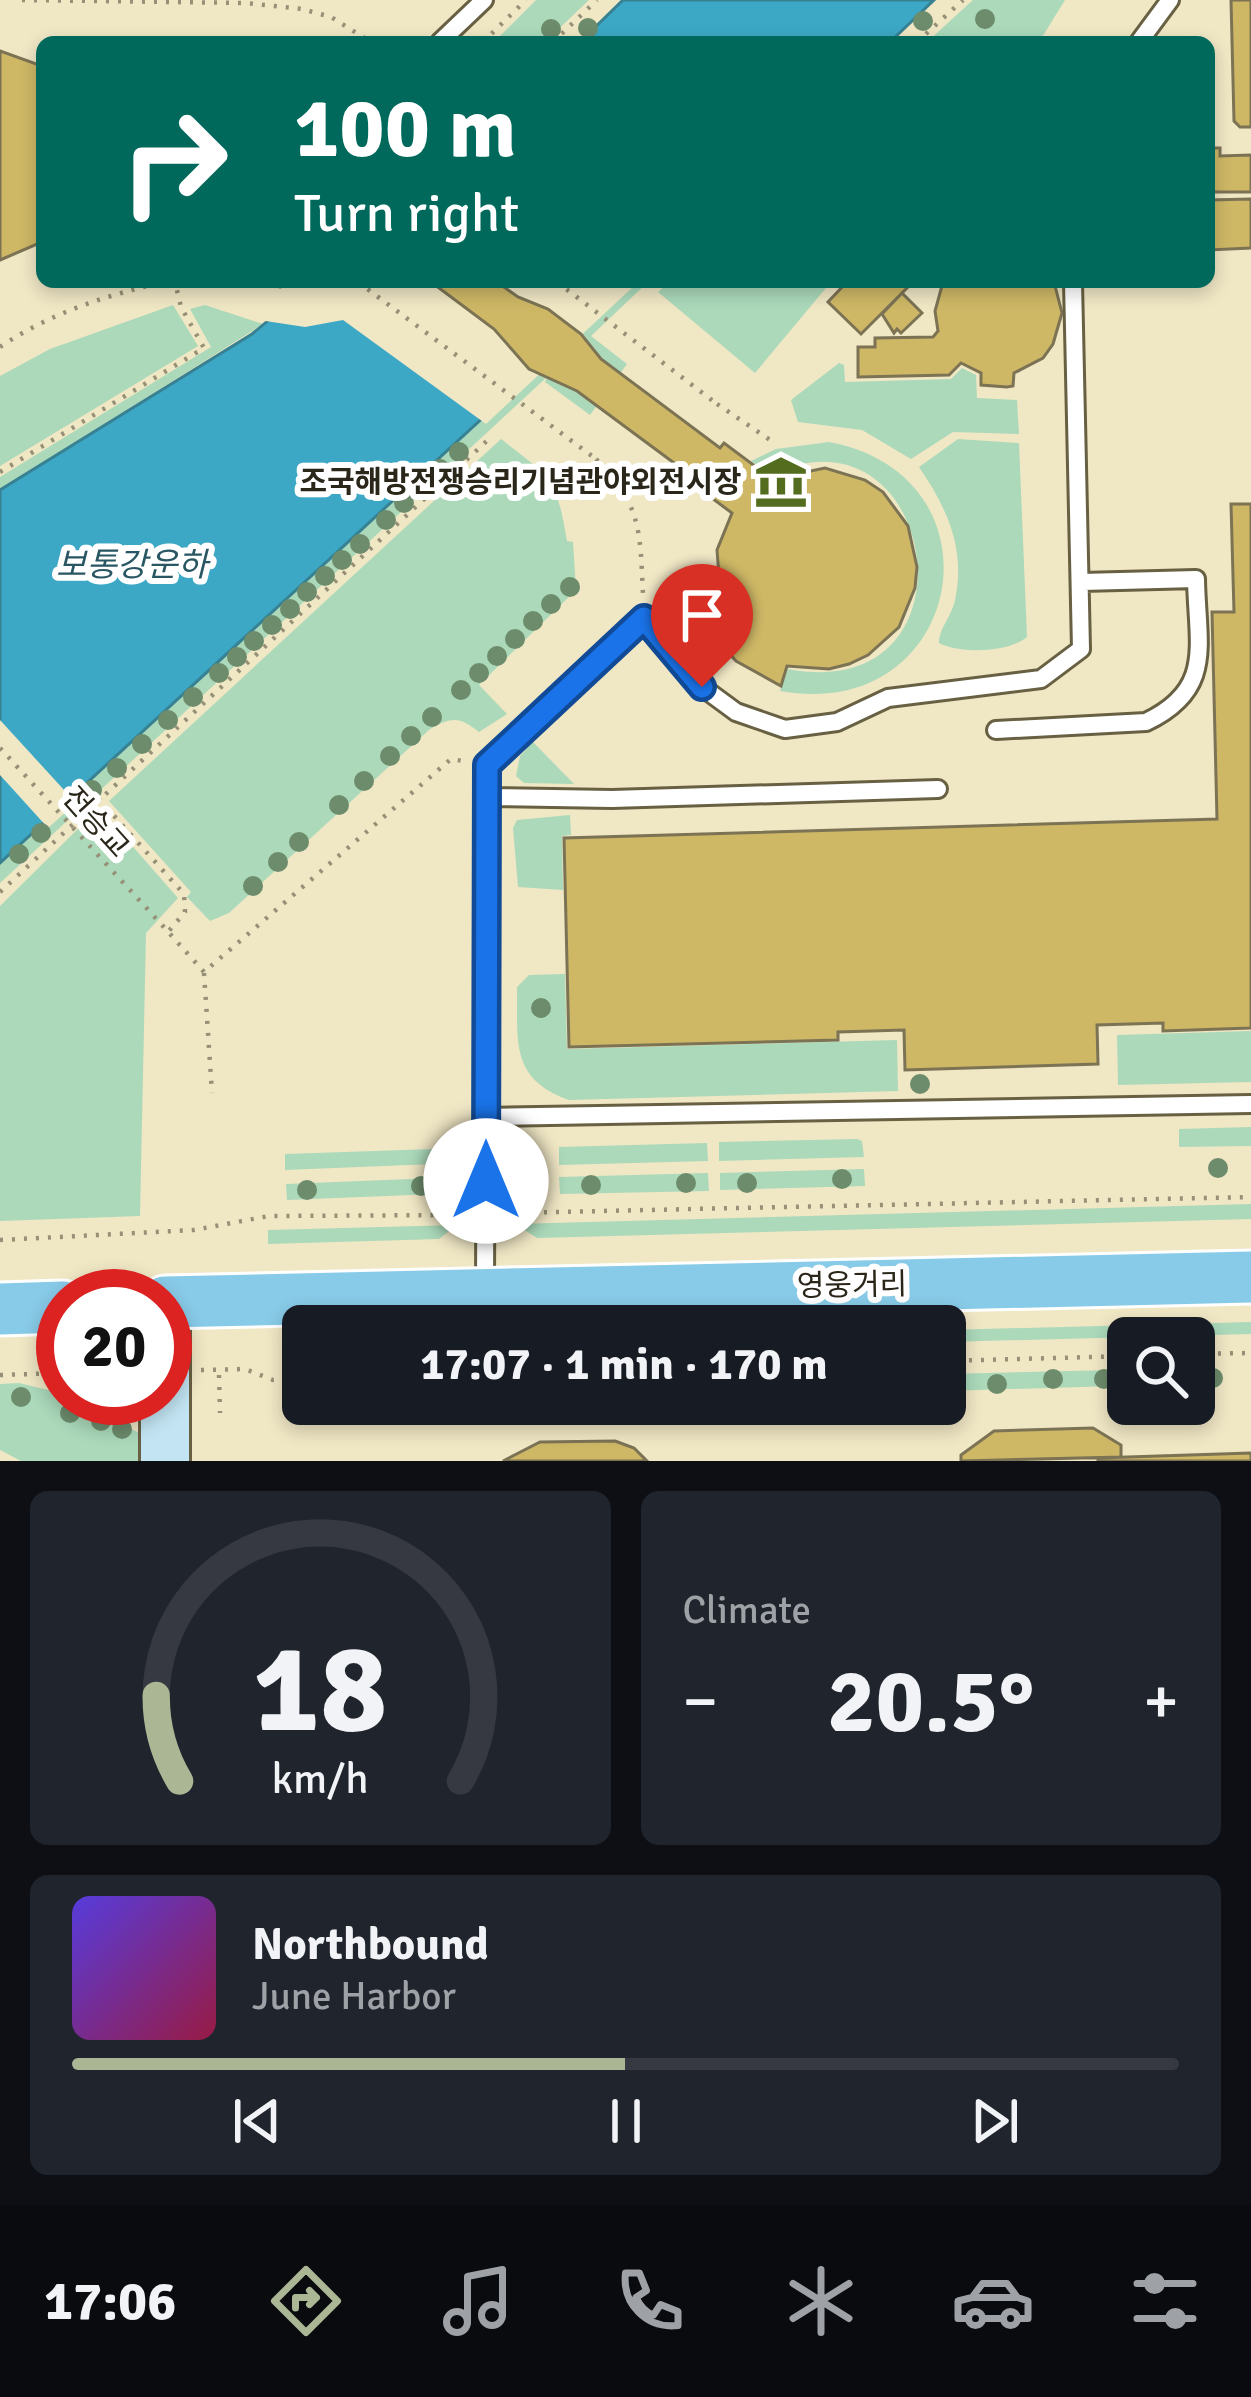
<!DOCTYPE html>
<html lang="en">
<head>
<meta charset="utf-8">
<style>
  :root { --surface:#171b24; --page:#20242c; --text:#f1f3f6; --muted:#9ea1a6; --line:#363941; --accent:#aab694 }
  body { margin:0; font-family:Signika,"Noto Sans KR",sans-serif; background:var(--page); color:var(--text); height:100vh; display:flex; flex-direction:column; font-size:45px; white-space:nowrap }
  * { box-sizing:border-box; margin:0 }
  p { font-size:39px; color:var(--muted) }
  .icon { flex:none; width:66px; height:66px; fill:none; stroke:currentColor; stroke-width:2; stroke-linecap:round; stroke-linejoin:round }
  .map { position:relative; height:1461px; overflow:hidden }
  .sheet { display:flex; flex-direction:column; gap:30px; padding:30px; background:#0d0f14; flex:1 }
  .sheet>* { flex:none }
  .banner { position:absolute; left:36px; top:36px; width:1179px; height:252px; border-radius:18px; box-shadow:0 6px 18px #0003; background:#00695c; color:#fff; overflow:hidden }
  .buttons { position:absolute; left:1107px; top:1317px; display:grid; gap:24px }
  .buttons a { display:grid; place-items:center; width:108px; height:108px; border-radius:18px; background:var(--surface); box-shadow:0 6px 18px #0003; font-size:60px }
  .speed { position:absolute; left:36px; top:1269px; display:flex; gap:24px; font-size:60px; font-weight:700; text-align:center }
  .speed>* { display:grid; place-content:center; width:156px; height:156px; border-radius:50%; background:var(--surface); box-shadow:0 6px 18px #0003; line-height:1 }
  .speed .limit { border:18px solid #d22; background:#fff; color:#111 }
  .pin { position:absolute; display:grid; place-items:center; width:102px; height:102px; color:#fff; margin:-123px -51px; border-radius:50% 50% 50% 0; rotate:-45deg; box-shadow:0 0 12px #0007 }
  .pin .icon { rotate:45deg }
  .me { position:absolute; width:132px; margin:-66px; rotate:0deg; stroke-linejoin:round; filter:drop-shadow(0 0 9px #0008) }
  .turn { display:flex; align-items:center; gap:42px; height:252px; padding:0 60px; font-size:54px }
  .turn .icon { width:156px; height:156px; stroke-width:2.5 }
  .turn b { display:block; font-size:84px; line-height:102px }
  .big { font-size:90px; font-weight:800; line-height:1.1 }
  .sheet .card { flex:1; display:flex; flex-direction:column; justify-content:center; gap:18px; min-width:0; padding:0 42px; border-radius:18px; background:var(--page) }
  .sheet .dial { align-items:center; gap:0 }
  .dial svg { height:312px; overflow:visible; fill:none; stroke:var(--line); stroke-width:7; stroke-linecap:round; text-anchor:middle }
  .dial text { fill:var(--text); stroke:none }
  .song { display:flex; align-items:center; gap:36px }
  .cover { width:144px; height:144px; border-radius:18px; background:linear-gradient(135deg,hsl(250 70% 55%),hsl(340 70% 35%)) }
  .played { height:12px; border-radius:6px; background:linear-gradient(90deg,var(--accent) 50%,var(--line) 50%) }
  .keys { display:flex; justify-content:space-around; direction:ltr }
  .heat { display:flex; justify-content:space-between; align-items:center; font-size:66px; direction:ltr }
  .sheet .tiles { flex:1; display:grid; gap:30px; grid-template-columns:1fr 1fr }
  .card:last-child { grid-column:span 2 }
  .trip { position:absolute; left:282px; top:1305px; width:684px; height:120px; border-radius:18px; background:var(--surface); box-shadow:0 6px 18px #0003; font-weight:800; line-height:120px; text-align:center }
  .menu { display:flex; height:192px; justify-content:space-around; align-items:center; background:#090b0e; color:var(--muted) }
  .menu .icon { width:84px; height:84px }
  .menu .current { color:var(--accent) }
  .menu b { font-size:54px; color:var(--text) }
  .map>svg:first-child { display:block }
</style>
</head>
<body>
<div class="map">
<svg width="1251" height="1461" viewBox="0 0 1251 1461">
  <rect width="100%" height="100%" fill="#f0e7c5"/>
  <path fill="#abd9ba" d="M536,0H589L545,42H494Z
    M973,0H1065L1039,42H927Z
    M630,282H648L591,336L627,364L590,415L545,382L547,377L0,883V863L19,845Z
    M669,282H831L755,373L658,292Z
    M173,305L198,346L0,466V376L50,349Z
    M205,305L263,324L0,490V477L211,347L190,309Z
    M839,363L844,365L845,382L951,379L962,368L976,375L977,398L1017,400L1019,434L953,432L911,459L862,430L798,422L791,400Z
    M501,439C551,478 556,476 567,541L573,542L576,590L479,685L507,714L479,732C459,716 452,717 430,729L229,913L210,921L187,897L191,892L109,801Z
    M958,439L1019,443L1027,637C1008,653 961,654 939,643C939,628 952,616 955,600C966,549 947,508 919,467Z
    M829,442C1010,476 964,724 780,691L788,669C986,707 939,395 770,475L751,461L776,449Z
    M533,742L574,784L524,783L516,776L520,756Z
    M99,808L178,898L146,933L140,1216L0,1221V906Z
    M570,815L571,835L562,836L563,890L518,887L513,828L517,820Z
    M565,974L567,1049L897,1040L898,1091L569,1100C509,1079 518,1040 517,987L529,975Z
    M1251,1031V1082L1118,1085L1117,1035Z
    M1251,1127V1146L1179,1147V1129Z
    M857,1139L862,1141L864,1157L719,1161V1142Z
    M707,1143L708,1161L559,1165V1147Z
    M434,1149V1164L285,1170V1154Z
    M864,1169L865,1186L720,1190V1173Z
    M708,1173L709,1191L560,1194L559,1177Z
    M435,1178L436,1194L287,1200L286,1184Z
    M1251,1204V1219L537,1238L515,1224Z
    M457,1225L439,1239L268,1244V1230Z
    M1251,1322V1334L945,1342V1330Z
    M1114,1370L1115,1386L945,1391V1374Z
    M19,1383L52,1391L150,1438V1461H21L0,1450V1384Z"/>
  <path fill="#3ca8c6" stroke="#378192" stroke-width="3" d="M623,0H934L890,42H580Z
    M315,282H630L0,863V490L252,334Z"/>
  <path fill="#f0e7c5" d="M308,282H629L634,286L486,424L343,320L305,327L259,320Z
    M0,720L76,803L48,828L0,775Z"/>
  <path fill="#ceb866" stroke="#7c7355" stroke-width="3" d="M1231,0H1251V127H1240L1234,121Z
    M0,51L42,66V242L0,260Z
    M1209,148H1220V156L1251,155V192H1209Z
    M1251,199V248L1209,250V200Z
    M431,282H497L518,297L548,309L581,334L601,359L720,448L724,443L772,479L825,468L865,480L883,492L908,526L917,567L915,588L899,627L868,655L849,664L829,669L787,666L781,686L736,661L719,642L702,609L721,602L717,550L732,513L693,484L697,480L577,391L529,369L494,329Z
    M847,282H913L861,334L828,302Z
    M943,282H1054L1062,313L1053,344L1043,358L1014,373L1013,386L1007,387L981,385V373L961,363L949,375L858,377V347H875V338L933,337L938,331L935,311Z
    M902,293L922,313L901,333L897,329L894,333L882,314Z
    M1231,504H1251V1028L1163,1031V1023L1097,1025L1098,1064L905,1070L904,1030L838,1032V1040L569,1047L564,838L1217,819L1212,612H1234Z
    M1093,1428L1121,1445V1457L961,1461V1455L994,1431Z
    M615,1441L634,1448L647,1461H503L540,1442Z
    M1251,1453V1461H1098V1458Z"/>
  <g fill="none" stroke-linecap="round" stroke-linejoin="round">
    <g stroke="#686042" stroke-width="22">
      <path id="lane" d="M440,42L484,0
        M1139,42L1170,0
        M996,730L1146,722C1215,689 1197,645 1196,579L1082,582
        M487,797L612,799L938,789
        M486,1117L1251,1104
        M485,1292L487,765L644,618L702,687L736,712L785,729L837,722L888,698L1041,679L1081,649L1073,282"/>
    </g>
    <g stroke="#686042" stroke-width="54">
      <path id="secondary" d="M165,1461V1302"/>
    </g>
    <g stroke="#fff" stroke-width="57">
      <path id="primary" d="M165,1302L1251,1277
        M0,1309L63,1307"/>
    </g>
    <path stroke="#969077" stroke-width="4.5" stroke-dasharray="3 9" stroke-linecap="butt" d="M22,0L246,3L302,9L331,17L371,42
      M483,42L526,0
      M553,42L597,0
      M917,42L963,0
      M255,282L284,287L305,282
      M653,286L657,282
      M0,347C50,313 105,296 163,282
      M717,404L776,444
      M596,459C642,505 640,532 643,595
      M0,472L204,348L181,307L175,282
      M98,798L184,894L185,912L168,932
      M0,892L490,438
      M162,925L204,972L451,759L463,761
      M204,973L212,1093
      M508,1213L1251,1197
      M0,1240L194,1230L269,1216L461,1215
      M1194,1354L1251,1353
      M945,1361L1128,1356
      M201,1370L245,1369L273,1380L303,1379
      M0,1375L63,1373
      M219,1375L220,1413"/>
    <use href="#lane" stroke="#fff" stroke-width="16"/>
    <use href="#secondary" stroke="#c3e5f3" stroke-width="48"/>
    <use href="#primary" stroke="#88cbe8" stroke-width="51"/>
    <path stroke="#969077" stroke-width="4.5" stroke-dasharray="3 9" stroke-linecap="butt" d="M358,282L596,459
      M557,282L717,404
      M0,748L162,925"/>
  </g>
  <g fill="#6d8c6c">
    <circle cx="985" cy="19" r="10"/>
    <circle cx="923" cy="21" r="10"/>
    <circle cx="588" cy="28" r="10"/>
    <circle cx="551" cy="29" r="10"/>
    <circle cx="459" cy="452" r="10"/>
    <circle cx="440" cy="469" r="10"/>
    <circle cx="423" cy="486" r="10"/>
    <circle cx="404" cy="503" r="10"/>
    <circle cx="386" cy="520" r="10"/>
    <circle cx="360" cy="544" r="10"/>
    <circle cx="342" cy="560" r="10"/>
    <circle cx="325" cy="576" r="10"/>
    <circle cx="570" cy="587" r="10"/>
    <circle cx="307" cy="592" r="10"/>
    <circle cx="551" cy="604" r="10"/>
    <circle cx="290" cy="609" r="10"/>
    <circle cx="533" cy="621" r="10"/>
    <circle cx="272" cy="625" r="10"/>
    <circle cx="515" cy="639" r="10"/>
    <circle cx="254" cy="641" r="10"/>
    <circle cx="497" cy="656" r="10"/>
    <circle cx="237" cy="657" r="10"/>
    <circle cx="219" cy="673" r="10"/>
    <circle cx="479" cy="673" r="10"/>
    <circle cx="461" cy="690" r="10"/>
    <circle cx="193" cy="697" r="10"/>
    <circle cx="432" cy="717" r="10"/>
    <circle cx="168" cy="720" r="10"/>
    <circle cx="411" cy="736" r="10"/>
    <circle cx="142" cy="744" r="10"/>
    <circle cx="390" cy="756" r="10"/>
    <circle cx="117" cy="768" r="10"/>
    <circle cx="364" cy="781" r="10"/>
    <circle cx="92" cy="790" r="10"/>
    <circle cx="339" cy="805" r="10"/>
    <circle cx="41" cy="833" r="10"/>
    <circle cx="299" cy="842" r="10"/>
    <circle cx="19" cy="854" r="10"/>
    <circle cx="278" cy="862" r="10"/>
    <circle cx="253" cy="886" r="10"/>
    <circle cx="541" cy="1008" r="10"/>
    <circle cx="920" cy="1084" r="10"/>
    <circle cx="1218" cy="1168" r="10"/>
    <circle cx="842" cy="1179" r="10"/>
    <circle cx="686" cy="1183" r="10"/>
    <circle cx="747" cy="1183" r="10"/>
    <circle cx="591" cy="1185" r="10"/>
    <circle cx="421" cy="1186" r="10"/>
    <circle cx="307" cy="1190" r="10"/>
    <circle cx="1213" cy="1378" r="10"/>
    <circle cx="1053" cy="1379" r="10"/>
    <circle cx="1104" cy="1379" r="10"/>
    <circle cx="997" cy="1384" r="10"/>
    <circle cx="21" cy="1397" r="10"/>
    <circle cx="70" cy="1413" r="10"/>
    <circle cx="101" cy="1421" r="10"/>
    <circle cx="122" cy="1429" r="10"/>
  </g>
  <g fill="none" stroke-linecap="round" stroke-linejoin="round">
    <g stroke="#114b97" stroke-width="30">
      <path id="route" d="M486,1181L487,765L644,618L702,687"/>
    </g>
    <use href="#route" stroke="#1a73e8" stroke-width="21"/>
  </g>
  <defs>
    <g id="museum-bare" transform="scale(4.14)"><path d="M0-6L6-3V-2H-6V-3ZM-5-1h2V3h-2ZM-1-1h2V3h-2ZM3-1h2V3H3ZM-6 4H6V6H-6Z" fill="#536c1d" stroke="#fff" stroke-width="2.5" paint-order="stroke"/></g>
  </defs>
  <g fill-rule="evenodd">
    <use href="#museum-bare" x="781" y="482"/>
  </g>
  <g text-anchor="middle" stroke-width="12" stroke-linejoin="round" paint-order="stroke">
    <g font-size="30" font-weight="bold" fill="#2a2619" stroke="#fff" text-anchor="end">
      <text x="741" y="492">조국해방전쟁승리기념관야외전시장</text>
    </g>
    <g font-size="30" fill="#2a2619" stroke="#fff">
      <text transform="translate(96 822) rotate(48)" y="10">전승교</text>
      <text transform="translate(852 1285) rotate(-1)" y="10">영웅거리</text>
    </g>
    <g font-size="33" font-style="italic" fill="#295663" stroke="#fff">
      <text x="132" y="576">보통강운하</text>
    </g>
  </g>
</svg>
<div class="buttons">
<a><svg class="icon" aria-label="search" viewBox="0 0 24 24"><circle cx="10" cy="10" r="6"/><path d="M15 15l6 6"/></svg></a>
</div>
<div class="speed"><div class="limit">20</div></div>
<div class="pin" style="left:702px;top:687px;background:#d93025"><svg class="icon" aria-label="arrive" viewBox="0 0 24 24"><path d="M6 21V4h12l-3 4 3 4H6"/></svg></div>
<svg class="me" style="left:486px;top:1181px" viewBox="-20 -20 40 40"><circle r="19" fill="#fff"/><path d="M0-13L10 11 0 6-10 11z" fill="#1a73e8"/></svg>
<div class="trip">17:07 · 1 min · 170 m</div>
<div class="banner">
<div class="turn"><svg class="icon" aria-label="right" viewBox="0 0 24 24"><path d="M7 20v-9h11M14 6l5 5-5 5"/></svg><div><b>100 m</b>Turn right</div></div>
</div>
</div>
<section class="sheet">
<div class="tiles">
<div class="card dial"><svg viewBox="0 0 100 80">
<path d="M14 69A42 42 0 1 1 86 69"/>
<path d="M14 69A42 42 0 0 1 8 47" stroke="#aab694"/>
<text x="50" y="56" font-size="32" font-weight="700">18</text>
<text x="50" y="72" font-size="11">km/h</text>
</svg></div>
<div class="card"><p>Climate</p>
<div class="heat"><a>−</a><b class="big">20.5°</b><a>+</a></div>
</div>
<div class="card">
<div class="song"><i class="cover"></i><div><b>Northbound</b><p>June Harbor</p></div></div>
<div class="played"></div>
<div class="keys"><svg class="icon" aria-label="previous" viewBox="0 0 24 24"><path d="M18 5L8 12l10 7zM5 5v14"/></svg><svg class="icon" aria-label="pause" viewBox="0 0 24 24"><path d="M8 5v14M16 5v14"/></svg><svg class="icon" aria-label="next" viewBox="0 0 24 24"><path d="M6 5l10 7-10 7zM19 5v14"/></svg></div>
</div>
</div>
</section>
<nav class="menu">
<b>17:06</b>
<svg class="icon current" aria-label="directions" viewBox="0 0 24 24"><path d="M12 3l9 9-9 9-9-9zM9 14v-3h6M13 9l2 2-2 2"/></svg>
<svg class="icon" aria-label="music" viewBox="0 0 24 24"><path d="M9 18V5l10-2v13"/><circle cx="6" cy="18" r="3"/><circle cx="16" cy="16" r="3"/></svg>
<svg class="icon" aria-label="phone" viewBox="0 0 24 24"><path d="M5 4h4l2 5-3 2q2 4 5 5l2-3 5 2v4C11 20 4 13 5 4z"/></svg>
<svg class="icon" aria-label="climate" viewBox="0 0 24 24"><path d="M12 3v18M4 7l16 10M4 17L20 7"/></svg>
<svg class="icon" aria-label="car" viewBox="0 0 24 24"><path d="M5 17H2v-5l4-1 3-4h7l3 4 3 1v5h-3M9 17h6M6 11h13"/><circle cx="7" cy="17" r="2"/><circle cx="17" cy="17" r="2"/></svg>
<svg class="icon" aria-label="filters" viewBox="0 0 24 24"><path d="M4 7h16M4 17h16"/><circle cx="9" cy="7" r="2"/><circle cx="15" cy="17" r="2"/></svg>
</nav>
</body>
</html>
